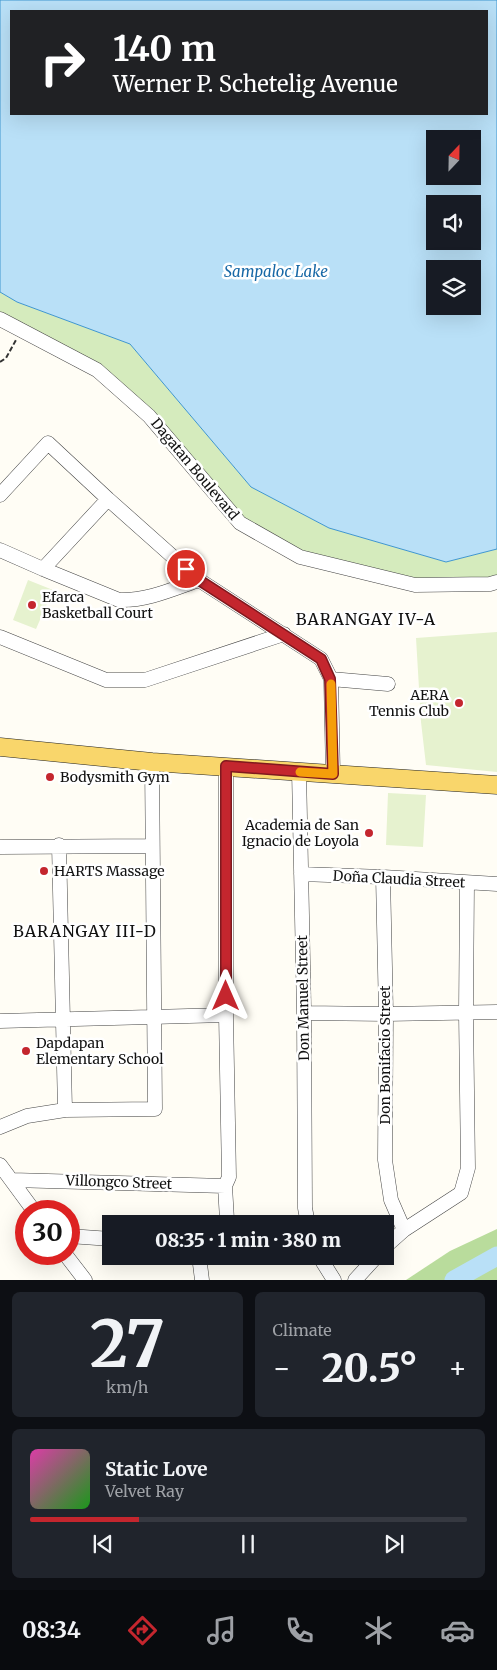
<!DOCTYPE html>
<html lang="en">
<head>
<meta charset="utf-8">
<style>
  :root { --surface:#171b24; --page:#20242c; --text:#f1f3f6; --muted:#9ea1a6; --line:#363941; --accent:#c4262e }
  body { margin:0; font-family:Merriweather,serif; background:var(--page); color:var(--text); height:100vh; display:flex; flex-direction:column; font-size:19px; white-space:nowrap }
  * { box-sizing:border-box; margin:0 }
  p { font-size:16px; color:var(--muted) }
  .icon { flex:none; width:28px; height:28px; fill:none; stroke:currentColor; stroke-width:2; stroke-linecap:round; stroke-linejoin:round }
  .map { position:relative; height:1280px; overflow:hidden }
  .side { display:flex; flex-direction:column; gap:12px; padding:12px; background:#0d0f14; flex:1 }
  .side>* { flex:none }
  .banner { position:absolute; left:10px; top:10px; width:478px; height:105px; border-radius:0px; box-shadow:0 5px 20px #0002; background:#202124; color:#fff; overflow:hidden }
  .needle { width:32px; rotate:22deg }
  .tools { position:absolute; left:426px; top:130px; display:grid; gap:10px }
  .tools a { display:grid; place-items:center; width:55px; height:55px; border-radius:0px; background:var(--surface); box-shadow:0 5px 20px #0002; font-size:25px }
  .speed { position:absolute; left:15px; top:1200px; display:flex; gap:10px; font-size:25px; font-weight:700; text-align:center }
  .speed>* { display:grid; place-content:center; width:65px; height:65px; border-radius:50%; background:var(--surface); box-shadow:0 5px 20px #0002; line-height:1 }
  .speed .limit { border:8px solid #d22; background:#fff; color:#111 }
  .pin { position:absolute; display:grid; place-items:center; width:42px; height:42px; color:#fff; margin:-21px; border:2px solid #fff; border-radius:50%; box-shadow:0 1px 5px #0007 }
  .me { position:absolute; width:55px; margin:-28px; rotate:0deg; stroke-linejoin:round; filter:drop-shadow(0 0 4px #0008) }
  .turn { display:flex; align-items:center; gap:18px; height:105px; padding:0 20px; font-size:22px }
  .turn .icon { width:65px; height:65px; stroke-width:2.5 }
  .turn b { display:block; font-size:35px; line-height:42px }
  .big { font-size:38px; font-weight:800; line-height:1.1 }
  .side .tile { flex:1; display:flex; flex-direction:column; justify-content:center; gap:8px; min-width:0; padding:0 18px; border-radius:8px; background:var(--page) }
  .side .dial { align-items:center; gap:0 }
  .dial b { font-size:65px; line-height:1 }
  .song { display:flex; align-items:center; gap:15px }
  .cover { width:60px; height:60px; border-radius:8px; background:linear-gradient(135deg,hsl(320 70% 55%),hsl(120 70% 35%)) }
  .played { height:5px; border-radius:2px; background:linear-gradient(90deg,var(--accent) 25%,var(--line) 25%) }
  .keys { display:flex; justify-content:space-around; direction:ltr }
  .heat { display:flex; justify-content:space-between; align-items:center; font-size:28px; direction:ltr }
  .side .tiles { flex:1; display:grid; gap:12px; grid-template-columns:1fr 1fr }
  .tile:last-child { grid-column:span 2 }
  .trip { position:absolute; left:102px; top:1215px; width:292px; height:50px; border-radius:0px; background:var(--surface); box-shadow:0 5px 20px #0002; font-weight:800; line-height:50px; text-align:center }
  .menu { display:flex; height:80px; justify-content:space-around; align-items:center; background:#090b0e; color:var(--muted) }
  .menu .icon { width:35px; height:35px }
  .menu .on { color:var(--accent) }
  .menu b { font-size:22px; color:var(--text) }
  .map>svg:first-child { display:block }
</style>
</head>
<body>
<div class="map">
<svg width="497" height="1280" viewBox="0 0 497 1280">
  <rect width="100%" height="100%" fill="#fffdf5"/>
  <path fill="#d5ebbd" d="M0,292L17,302L130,344L251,487L329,528L446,562L497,549V582L415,585L300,557L240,523L97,370L0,319Z"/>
  <path fill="#b9dc9c" d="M497,1229V1280H406L450,1251Z"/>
  <path fill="#e6f2cf" d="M28,580L53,590L36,629L13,620Z
    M497,632V772L426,765L421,722L416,638Z
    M388,793L426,795L423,847L386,845Z"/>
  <path fill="#b9e0f7" stroke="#3f96cf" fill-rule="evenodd" d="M0,0H497V549L446,562L329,528L251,487L130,344L17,302L0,292ZM486,11V114H11V11ZM435,139H472V176H435ZM435,204H472V241H435ZM435,269H472V306H435Z"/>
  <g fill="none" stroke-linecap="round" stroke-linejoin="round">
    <path stroke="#b9e0f7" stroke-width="19" d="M454,1280L497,1256"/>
    <g stroke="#444" stroke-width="15">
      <path id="minor" d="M0,319L97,370L149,416L240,523L300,557L415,585L490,584L497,582
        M0,495L48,443L108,499L199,580L321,659L331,679L333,774
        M0,550L43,569L119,600C147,601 173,589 199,580
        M43,569L108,499
        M0,637L106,680H145L284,634
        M331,679L388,684
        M226,766V1015L229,1177L225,1186L227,1220
        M299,771L304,1013L305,1208L308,1224
        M59,845L65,1110
        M0,847L152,846
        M301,874L383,877L497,884
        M383,877L386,1014L385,1160L391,1200L404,1230
        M304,1013L386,1014L497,1012
        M0,1021L226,1015
        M0,1127L27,1116L65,1110L155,1109L152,762
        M0,1165L34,1211
        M12,1180L225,1186
        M69,1236L111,1239
        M386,1246L404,1230L461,1193L468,1168L466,1013L467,883
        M65,1254L85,1280
        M199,1256L202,1280
        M319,1256L334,1280
        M355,1280L377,1256"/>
    </g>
    <g stroke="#222" stroke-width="19">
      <path id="major" d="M0,747L152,762L497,785"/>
    </g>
    <path stroke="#333" stroke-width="2" stroke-dasharray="5 2.5" stroke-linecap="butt" d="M0,362L6,358L16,340"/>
    <use href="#minor" stroke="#fff" stroke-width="14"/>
    <use href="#major" stroke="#f9d66b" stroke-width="18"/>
  </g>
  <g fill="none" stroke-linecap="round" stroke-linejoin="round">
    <g stroke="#7f191e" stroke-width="12">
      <path id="route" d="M186,569L199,580L321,659L330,679L333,774L226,766V996"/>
    </g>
    <use href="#route" stroke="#c4262e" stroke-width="9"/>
    <path stroke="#f59e0b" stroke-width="9" d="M300,772L333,774L331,684"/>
  </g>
  <g fill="#c4262e" stroke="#fff" stroke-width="2">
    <circle cx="32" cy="605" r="5"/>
    <circle cx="459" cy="703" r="5"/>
    <circle cx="50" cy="777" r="5"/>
    <circle cx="369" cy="833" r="5"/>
    <circle cx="44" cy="871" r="5"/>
    <circle cx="26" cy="1051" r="5"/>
  </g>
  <g text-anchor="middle" stroke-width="5" stroke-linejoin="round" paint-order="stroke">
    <g font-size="14" fill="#111" stroke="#fff">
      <text transform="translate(195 469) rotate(50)" y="5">Dagatan Boulevard</text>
      <text transform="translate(399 879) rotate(3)" y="5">Doña Claudia Street</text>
      <text transform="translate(303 998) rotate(-91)" y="5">Don Manuel Street</text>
      <text transform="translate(385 1055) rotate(-90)" y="5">Don Bonifacio Street</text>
      <text transform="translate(119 1182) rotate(2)" y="5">Villongco Street</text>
    </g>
    <g font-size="14" fill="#111" stroke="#fff" text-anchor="start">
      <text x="42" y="602">Efarca<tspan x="42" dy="16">Basketball Court</tspan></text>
      <text x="449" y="700" text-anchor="end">AERA<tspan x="449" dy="16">Tennis Club</tspan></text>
      <text x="60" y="782">Bodysmith Gym</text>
      <text x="359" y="830" text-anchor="end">Academia de San<tspan x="359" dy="16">Ignacio de Loyola</tspan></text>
      <text x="54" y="876">HARTS Massage</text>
      <text x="36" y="1048">Dapdapan<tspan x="36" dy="16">Elementary School</tspan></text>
    </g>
    <g font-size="15" font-style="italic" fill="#1768a6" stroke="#fff">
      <text x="276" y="277">Sampaloc Lake</text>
    </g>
    <g font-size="16" letter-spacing="1" fill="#111" stroke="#fff">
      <text x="366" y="625">BARANGAY IV-A</text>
      <text x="85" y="937">BARANGAY III-D</text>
    </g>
  </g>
</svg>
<div class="tools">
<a><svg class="needle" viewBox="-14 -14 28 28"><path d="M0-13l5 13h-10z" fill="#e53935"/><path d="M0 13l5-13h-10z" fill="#9ea1a6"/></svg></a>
<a><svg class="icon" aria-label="sound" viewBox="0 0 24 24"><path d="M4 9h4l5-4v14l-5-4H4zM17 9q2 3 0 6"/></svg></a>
<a><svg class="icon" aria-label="layers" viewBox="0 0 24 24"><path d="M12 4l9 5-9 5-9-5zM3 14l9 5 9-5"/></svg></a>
</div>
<div class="speed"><div class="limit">30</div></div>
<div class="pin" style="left:186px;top:569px;background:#d93025"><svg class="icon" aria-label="arrive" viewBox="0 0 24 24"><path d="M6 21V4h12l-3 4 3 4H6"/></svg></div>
<svg class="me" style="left:226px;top:996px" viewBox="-20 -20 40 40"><path d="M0-17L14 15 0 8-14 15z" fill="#c4262e" stroke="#fff" stroke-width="4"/></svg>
<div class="trip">08:35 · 1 min · 380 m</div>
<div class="banner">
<div class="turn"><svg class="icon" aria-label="right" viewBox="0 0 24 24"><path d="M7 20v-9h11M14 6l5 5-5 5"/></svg><div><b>140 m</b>Werner P. Schetelig Avenue</div></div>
</div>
</div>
<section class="side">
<div class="tiles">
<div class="tile dial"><b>27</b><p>km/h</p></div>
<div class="tile"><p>Climate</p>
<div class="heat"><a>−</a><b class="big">20.5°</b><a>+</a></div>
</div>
<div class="tile">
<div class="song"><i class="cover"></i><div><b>Static Love</b><p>Velvet Ray</p></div></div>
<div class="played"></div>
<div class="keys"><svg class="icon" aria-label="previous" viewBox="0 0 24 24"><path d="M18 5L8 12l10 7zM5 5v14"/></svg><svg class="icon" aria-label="pause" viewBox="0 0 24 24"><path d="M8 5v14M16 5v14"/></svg><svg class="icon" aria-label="next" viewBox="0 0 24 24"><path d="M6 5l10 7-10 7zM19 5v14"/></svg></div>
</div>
</div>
</section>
<nav class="menu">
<b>08:34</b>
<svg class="icon on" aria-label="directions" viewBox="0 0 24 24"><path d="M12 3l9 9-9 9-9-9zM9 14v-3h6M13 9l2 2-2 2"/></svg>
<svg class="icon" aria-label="music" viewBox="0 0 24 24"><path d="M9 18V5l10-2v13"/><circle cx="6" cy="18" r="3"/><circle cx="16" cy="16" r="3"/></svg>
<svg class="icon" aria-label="phone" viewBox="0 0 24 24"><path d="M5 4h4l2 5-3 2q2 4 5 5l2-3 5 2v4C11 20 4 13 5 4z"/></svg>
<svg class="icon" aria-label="climate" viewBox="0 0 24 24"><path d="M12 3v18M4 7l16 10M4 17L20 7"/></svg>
<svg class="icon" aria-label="car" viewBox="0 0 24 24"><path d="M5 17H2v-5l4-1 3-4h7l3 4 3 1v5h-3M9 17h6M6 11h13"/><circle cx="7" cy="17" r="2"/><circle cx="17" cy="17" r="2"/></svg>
</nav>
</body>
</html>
